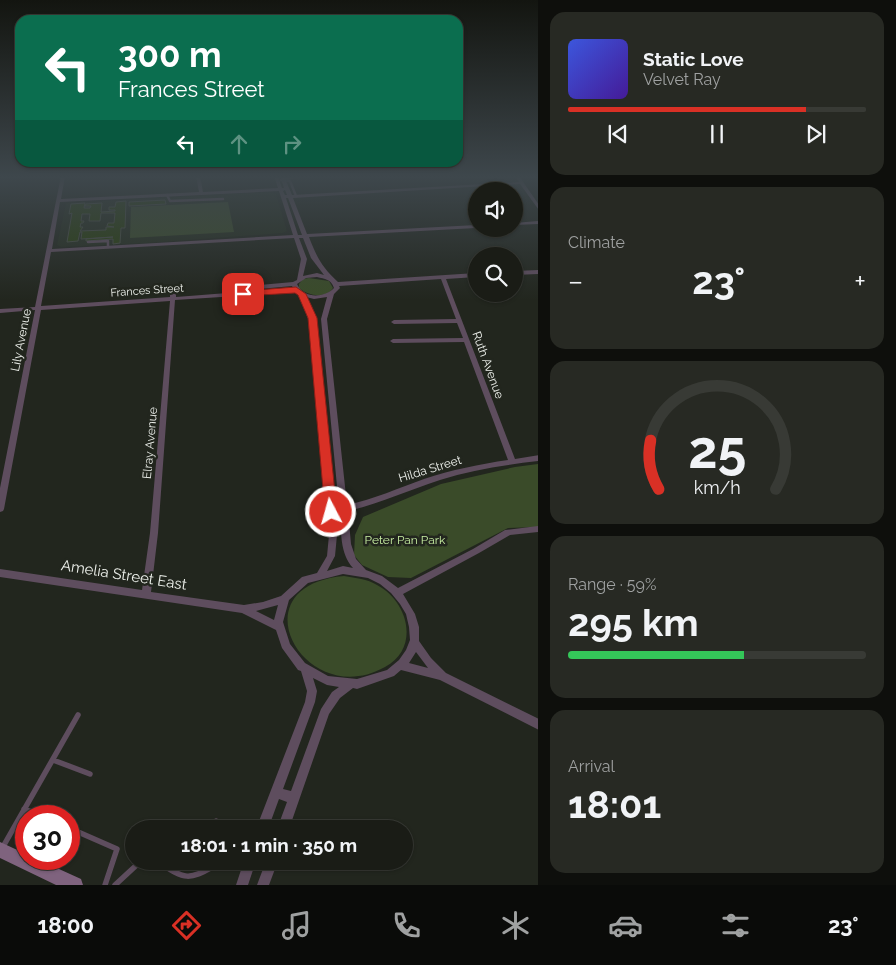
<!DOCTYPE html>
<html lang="en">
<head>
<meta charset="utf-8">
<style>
  :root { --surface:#1a1c16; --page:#272923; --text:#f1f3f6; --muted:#9fa1a1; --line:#383a35; --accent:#d93025 }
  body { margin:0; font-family:Raleway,sans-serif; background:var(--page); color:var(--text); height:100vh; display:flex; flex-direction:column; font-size:19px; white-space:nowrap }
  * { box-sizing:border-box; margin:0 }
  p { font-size:16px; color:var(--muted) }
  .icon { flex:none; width:28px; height:28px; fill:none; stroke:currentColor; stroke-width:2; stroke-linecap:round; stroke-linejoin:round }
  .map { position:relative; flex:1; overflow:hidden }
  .side { display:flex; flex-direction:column; gap:12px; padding:12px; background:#0e0f0c; width:358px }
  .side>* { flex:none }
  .hud { position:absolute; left:15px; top:15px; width:448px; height:152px; border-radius:15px; box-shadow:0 1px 4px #0004,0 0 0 1px var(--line); background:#0b6e4f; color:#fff; overflow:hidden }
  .tools { position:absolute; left:468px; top:182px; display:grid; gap:10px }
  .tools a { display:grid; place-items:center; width:55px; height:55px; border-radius:50%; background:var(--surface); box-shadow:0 1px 4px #0004,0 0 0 1px var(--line); font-size:25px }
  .speed { position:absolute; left:15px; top:805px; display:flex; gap:10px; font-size:25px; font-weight:700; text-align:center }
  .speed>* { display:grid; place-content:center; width:65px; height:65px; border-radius:50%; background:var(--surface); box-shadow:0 1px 4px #0004,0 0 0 1px var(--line); line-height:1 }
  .speed .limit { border:8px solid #d22; background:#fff; color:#111 }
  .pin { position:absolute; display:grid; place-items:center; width:42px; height:42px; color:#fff; margin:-21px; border-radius:10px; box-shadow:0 2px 8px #0006 }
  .me { position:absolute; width:55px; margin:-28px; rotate:354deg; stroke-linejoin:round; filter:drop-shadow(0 0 4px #0008) }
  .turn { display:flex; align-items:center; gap:18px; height:105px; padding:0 20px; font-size:22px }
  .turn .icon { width:65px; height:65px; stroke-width:2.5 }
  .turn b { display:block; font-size:35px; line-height:42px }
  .lanes { display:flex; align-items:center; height:48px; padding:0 20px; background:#0003; justify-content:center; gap:25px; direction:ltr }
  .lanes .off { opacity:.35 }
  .big { font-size:38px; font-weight:700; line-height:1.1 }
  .side .tile { flex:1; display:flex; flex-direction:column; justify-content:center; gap:8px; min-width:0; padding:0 18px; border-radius:15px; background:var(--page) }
  .side .dial { align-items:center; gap:0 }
  .dial svg { height:130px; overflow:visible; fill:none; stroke:var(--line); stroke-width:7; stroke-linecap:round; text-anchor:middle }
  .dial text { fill:var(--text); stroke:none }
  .song { display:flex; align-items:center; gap:15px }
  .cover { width:60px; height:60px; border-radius:8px; background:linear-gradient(135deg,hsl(230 70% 55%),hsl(260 70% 35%)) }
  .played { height:5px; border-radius:2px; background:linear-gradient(90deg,var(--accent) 80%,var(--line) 80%) }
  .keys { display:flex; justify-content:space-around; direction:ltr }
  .heat { display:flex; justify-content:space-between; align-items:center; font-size:28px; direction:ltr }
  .charge { height:8px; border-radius:4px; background:linear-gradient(90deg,#34c759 59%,var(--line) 0) }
  .trip { position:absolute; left:125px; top:820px; width:288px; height:50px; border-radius:25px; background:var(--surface); box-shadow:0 1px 4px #0004,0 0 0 1px var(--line); font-weight:700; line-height:50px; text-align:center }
  .menu { display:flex; height:80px; justify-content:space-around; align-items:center; background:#0a0b09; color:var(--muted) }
  .menu .icon { width:35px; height:35px }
  .menu .current { color:var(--accent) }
  .menu b { font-size:22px; color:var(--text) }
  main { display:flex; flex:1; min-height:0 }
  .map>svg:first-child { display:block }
</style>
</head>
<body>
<main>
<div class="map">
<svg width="539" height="885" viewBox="0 0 539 885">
  <rect width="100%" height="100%" fill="#22261e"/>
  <path fill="#252d1f" d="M270,192L276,194L287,231L283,233L147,243L61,247L57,245L66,203Z"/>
  <path fill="#3a4b29" d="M228,202L234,232L130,238L131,207Z
    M309,278L329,281L333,288C326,299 308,296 299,288V284L303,279Z
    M538,464V527L508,528L411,578L388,577L362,565L354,555L355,535L363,517L441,484L515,467Z
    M344,576C356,578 367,579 377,585C409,602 420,648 385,667C305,712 234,586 344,576Z"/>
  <path fill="#283e0c" stroke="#484d44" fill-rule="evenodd" d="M165,200L166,204L129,206V202Z
    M126,201L125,228H121L120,243L113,244V239L86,241V239L113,237L81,239L82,232H80L78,241L67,242L72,213L69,214L71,204L85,203L84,208H90L91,206H85L86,204L102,203L101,212L115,211V210H109V207H115L116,202ZM101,213H115L114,223H108L107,226L114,227H106V230L80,231L83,227H80L81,223H83L84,221H81L82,214H90L89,221H100Z"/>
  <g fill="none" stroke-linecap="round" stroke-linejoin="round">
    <path stroke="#5e4d5e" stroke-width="2.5" d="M282,178L317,176
      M281,180L290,181L296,196
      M167,195L170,201L223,199
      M88,242L108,241V247"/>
    <path stroke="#5e4d5e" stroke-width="5.5" d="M53,760L90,774
      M24,809L42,816
      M216,821L219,829
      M69,828L117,849L105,885
      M171,829L177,822
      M0,852L78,715
      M158,861C189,885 192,877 224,861
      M233,861L246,867
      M115,885L141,861"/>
    <path fill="#5e4d5e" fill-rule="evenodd" d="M61,176H65L61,199L199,192L196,176H200L203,192L278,188L274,176H278L282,188H284L280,176H284L292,195L519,182L515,176H519L539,205V210L520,184L293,198L307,234L476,225V228L309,237C317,258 322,267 338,282L476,273V277L446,279L515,459L539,455V461C505,465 472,470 440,480C409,490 379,504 348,511L351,544L356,559L366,570L382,576L398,588L473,549L505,530L539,526V532L510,535L479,553L403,594L415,614L419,627V641L431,658L446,673L539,719V730L440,680L401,670L394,676L357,689L353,688L340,698L329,714L289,829H277L287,802L279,799L268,829H256L305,702L307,691L301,671L298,670L282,648L276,630L242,613L0,577V569L142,590L150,533L170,301L41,310L4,509L3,511L0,512V488L35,310L0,313V309L35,307ZM285,190L287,195H285L283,191ZM279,191L293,235L52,249L60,202ZM286,198H288L302,235H298ZM294,238L301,259L297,280L293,282L239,287L236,289L239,291L292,286L293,288L176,297V294L173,292L170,294V297L41,306L51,252ZM299,238H303L311,258L324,275L317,273L303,276L307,259ZM317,277C325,279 331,279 334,288C324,298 304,299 297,284L306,278ZM441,279L456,319L394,320L391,322L394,324L457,323L463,338L393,339L390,341L393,343L464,342L508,460C480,464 451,470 424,479C399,488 374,499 347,505L327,319L334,294L340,288L339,286ZM296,292L299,295L310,324L329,535L327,556L317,573L302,577L281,596L263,602L244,605L151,592L158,533L175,300ZM306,297L314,299L327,297L321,319L339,507L336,510L337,512L340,513C341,531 340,554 353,568L343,566L327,571L335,556L337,535L316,324ZM343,574L368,578L380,584L391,593L400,604L406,614L409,627L410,640L406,650L399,660L387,670L357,679L328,676L305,663L290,644L283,622L289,600L308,583ZM278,605L274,620L256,611ZM416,652L428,668L409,663ZM313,678L327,685L339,687L332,692L321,709L291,791L283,789L315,702L317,691Z
      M539,221V224L514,225V223Z
      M539,270V274L514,275V271Z
      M244,861H256L248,885H236Z
      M266,861H278L269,885H257Z"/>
    <path fill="#7f637e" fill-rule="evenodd" d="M0,842L26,854V859H37L81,879L83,885H56L0,858Z"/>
  </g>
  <linearGradient id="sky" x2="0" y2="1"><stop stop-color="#131510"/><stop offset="0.59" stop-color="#3e474c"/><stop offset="1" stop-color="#3e474c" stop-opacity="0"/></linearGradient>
  <rect width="539" height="300" fill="url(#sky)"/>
  <path fill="#d93025" stroke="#8d1f18" d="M296,287L306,294L317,318L337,512L335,515H327L325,512L308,318L298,295L295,293L243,296L239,294L243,291Z"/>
  <g text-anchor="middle" stroke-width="5" stroke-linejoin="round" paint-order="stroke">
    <g font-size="11" fill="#eef1ec" stroke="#22261e">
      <text transform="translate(147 290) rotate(-4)" y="4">Frances Street</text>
    </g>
    <g font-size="12" fill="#eef1ec" stroke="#22261e">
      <text transform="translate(21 340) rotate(-79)" y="4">Lily Avenue</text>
      <text transform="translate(488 365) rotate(70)" y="4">Ruth Avenue</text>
      <text transform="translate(150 443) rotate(-85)" y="4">Elray Avenue</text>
      <text transform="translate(430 469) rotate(-17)" y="4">Hilda Street</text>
    </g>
    <g font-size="12" fill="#c7eea2" stroke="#22261e">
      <text x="405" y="544">Peter Pan Park</text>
    </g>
    <g font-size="15" fill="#eef1ec" stroke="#22261e">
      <text transform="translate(124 575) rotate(9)" y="5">Amelia Street East</text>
    </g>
  </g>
</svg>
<div class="tools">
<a><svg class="icon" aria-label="sound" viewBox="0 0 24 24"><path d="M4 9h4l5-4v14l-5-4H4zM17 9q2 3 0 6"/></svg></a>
<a><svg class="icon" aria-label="search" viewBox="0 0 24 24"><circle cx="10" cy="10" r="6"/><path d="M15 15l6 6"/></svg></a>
</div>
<div class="speed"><div class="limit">30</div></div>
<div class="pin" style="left:243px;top:294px;background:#d93025"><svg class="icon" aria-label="arrive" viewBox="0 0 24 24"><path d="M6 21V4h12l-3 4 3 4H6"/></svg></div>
<svg class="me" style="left:331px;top:512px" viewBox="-20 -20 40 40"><circle r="17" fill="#d93025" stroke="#fff" stroke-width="3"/><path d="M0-11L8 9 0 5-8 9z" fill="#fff"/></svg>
<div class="trip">18:01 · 1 min · 350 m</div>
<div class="hud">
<div class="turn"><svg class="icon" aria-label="left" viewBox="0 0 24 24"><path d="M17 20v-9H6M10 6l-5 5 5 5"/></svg><div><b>300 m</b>Frances Street</div></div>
<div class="lanes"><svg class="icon" aria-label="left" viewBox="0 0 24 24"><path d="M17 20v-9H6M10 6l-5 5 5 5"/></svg><svg class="icon off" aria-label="ahead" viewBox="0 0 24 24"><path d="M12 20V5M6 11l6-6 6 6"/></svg><svg class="icon off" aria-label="right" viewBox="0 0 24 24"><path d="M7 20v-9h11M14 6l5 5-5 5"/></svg></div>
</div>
</div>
<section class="side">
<div class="tile">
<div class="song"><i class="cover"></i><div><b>Static Love</b><p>Velvet Ray</p></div></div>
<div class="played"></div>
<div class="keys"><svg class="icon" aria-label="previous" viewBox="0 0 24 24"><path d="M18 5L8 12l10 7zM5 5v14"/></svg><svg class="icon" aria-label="pause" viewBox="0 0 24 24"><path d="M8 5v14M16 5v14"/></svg><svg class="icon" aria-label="next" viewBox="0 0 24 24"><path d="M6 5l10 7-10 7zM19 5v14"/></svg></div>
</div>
<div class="tile"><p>Climate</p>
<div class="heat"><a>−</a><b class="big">23°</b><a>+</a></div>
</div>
<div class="tile dial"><svg viewBox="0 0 100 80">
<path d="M14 69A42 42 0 1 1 86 69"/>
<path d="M14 69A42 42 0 0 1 9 39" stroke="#d93025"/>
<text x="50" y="56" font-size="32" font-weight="700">25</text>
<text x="50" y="72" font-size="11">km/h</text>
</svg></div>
<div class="tile"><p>Range · 59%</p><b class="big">295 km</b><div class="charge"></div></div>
<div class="tile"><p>Arrival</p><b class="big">18:01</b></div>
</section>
</main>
<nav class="menu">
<b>18:00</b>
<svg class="icon current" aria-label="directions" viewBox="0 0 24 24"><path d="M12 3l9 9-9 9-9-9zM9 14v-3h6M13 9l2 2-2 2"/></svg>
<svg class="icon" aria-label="music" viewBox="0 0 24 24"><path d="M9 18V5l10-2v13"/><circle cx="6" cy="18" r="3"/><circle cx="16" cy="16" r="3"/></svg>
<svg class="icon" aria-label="phone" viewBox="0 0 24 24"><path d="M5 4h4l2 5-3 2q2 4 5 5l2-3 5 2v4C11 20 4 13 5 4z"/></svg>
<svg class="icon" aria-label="climate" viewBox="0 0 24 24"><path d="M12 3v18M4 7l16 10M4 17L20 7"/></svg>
<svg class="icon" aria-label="car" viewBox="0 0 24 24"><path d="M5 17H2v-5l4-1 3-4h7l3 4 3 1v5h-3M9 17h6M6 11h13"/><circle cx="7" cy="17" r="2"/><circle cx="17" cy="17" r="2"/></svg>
<svg class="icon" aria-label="filters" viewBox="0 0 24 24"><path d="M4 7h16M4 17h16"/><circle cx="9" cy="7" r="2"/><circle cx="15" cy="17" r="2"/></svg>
<b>23°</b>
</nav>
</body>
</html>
